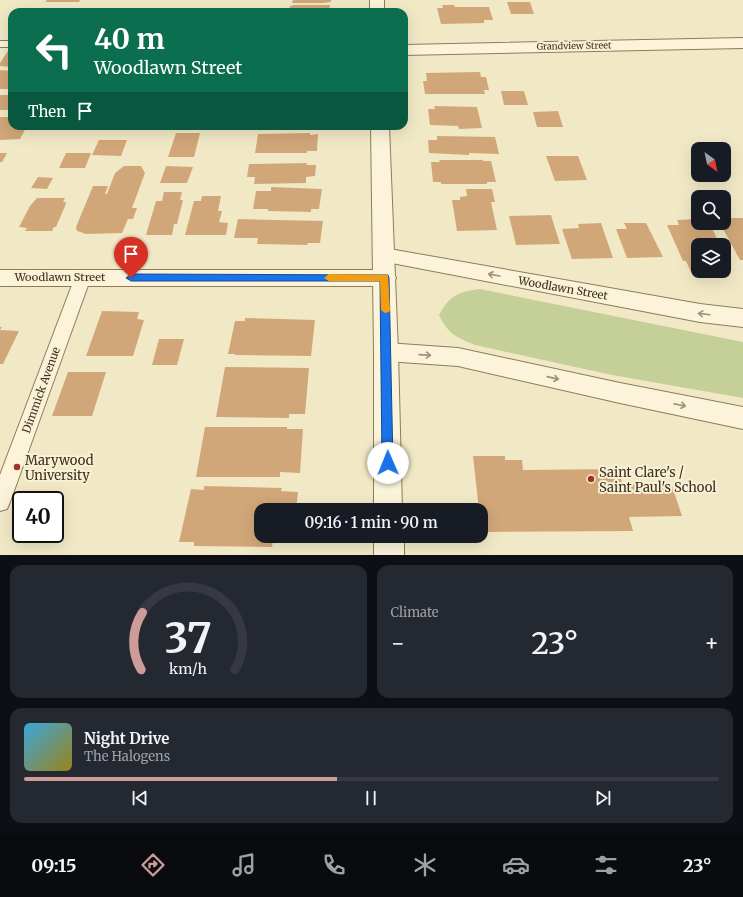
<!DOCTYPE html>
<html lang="en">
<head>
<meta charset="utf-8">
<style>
  :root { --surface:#171b24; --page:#242831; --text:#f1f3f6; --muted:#9ea1a6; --line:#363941; --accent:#cd9c98 }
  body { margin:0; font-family:Merriweather,serif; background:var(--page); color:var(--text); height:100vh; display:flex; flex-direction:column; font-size:15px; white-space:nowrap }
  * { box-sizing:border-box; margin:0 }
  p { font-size:13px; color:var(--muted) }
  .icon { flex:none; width:22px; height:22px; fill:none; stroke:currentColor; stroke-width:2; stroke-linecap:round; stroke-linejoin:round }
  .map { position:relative; height:555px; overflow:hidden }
  .side { display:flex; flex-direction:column; gap:10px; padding:10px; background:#0d0f14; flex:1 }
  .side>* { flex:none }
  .guide { position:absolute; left:8px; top:8px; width:400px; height:122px; border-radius:12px; box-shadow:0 4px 16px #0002; background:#0b6e4f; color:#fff; overflow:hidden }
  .needle { width:26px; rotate:147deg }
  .tools { position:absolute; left:691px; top:142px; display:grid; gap:8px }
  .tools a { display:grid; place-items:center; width:40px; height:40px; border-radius:8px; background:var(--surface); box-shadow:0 4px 16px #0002; font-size:20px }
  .speed { position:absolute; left:12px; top:491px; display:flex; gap:8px; font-size:20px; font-weight:700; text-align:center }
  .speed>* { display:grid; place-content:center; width:52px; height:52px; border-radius:50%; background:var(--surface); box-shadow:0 4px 16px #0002; line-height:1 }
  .speed .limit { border:2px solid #111; border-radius:6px; background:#fff; color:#111 }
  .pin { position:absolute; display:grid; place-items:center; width:34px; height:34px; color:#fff; margin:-41px -17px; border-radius:50% 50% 50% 0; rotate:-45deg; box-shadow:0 0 4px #0007 }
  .pin .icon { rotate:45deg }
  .me { position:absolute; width:44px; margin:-22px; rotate:359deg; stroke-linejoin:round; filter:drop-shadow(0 0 3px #0008) }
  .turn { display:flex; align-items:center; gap:14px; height:84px; padding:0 20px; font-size:18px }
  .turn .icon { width:52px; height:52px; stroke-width:2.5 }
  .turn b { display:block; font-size:28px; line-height:34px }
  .then { display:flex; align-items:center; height:38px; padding:0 20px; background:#0003; gap:8px; font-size:15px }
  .big { font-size:30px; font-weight:600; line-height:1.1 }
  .side .tile { flex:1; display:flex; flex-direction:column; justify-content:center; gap:6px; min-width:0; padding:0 14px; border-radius:12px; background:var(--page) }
  .side .dial { align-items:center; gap:0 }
  .dial svg { height:104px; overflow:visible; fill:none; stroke:var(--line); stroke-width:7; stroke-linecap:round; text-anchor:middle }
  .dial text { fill:var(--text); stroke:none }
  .song { display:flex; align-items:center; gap:12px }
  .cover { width:48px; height:48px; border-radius:6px; background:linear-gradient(135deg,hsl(200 70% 55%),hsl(50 70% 35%)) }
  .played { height:4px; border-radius:2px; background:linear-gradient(90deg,var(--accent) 45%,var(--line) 45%) }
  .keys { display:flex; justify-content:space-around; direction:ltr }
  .heat { display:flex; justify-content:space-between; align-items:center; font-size:22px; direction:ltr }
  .side .tiles { flex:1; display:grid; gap:10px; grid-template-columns:1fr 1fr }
  .tile:last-child { grid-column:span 2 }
  .trip { position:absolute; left:254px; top:503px; width:234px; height:40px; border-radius:12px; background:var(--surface); box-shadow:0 4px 16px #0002; font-weight:600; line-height:40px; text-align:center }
  .dock { display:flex; height:64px; justify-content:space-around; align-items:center; background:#090b0e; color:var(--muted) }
  .dock .icon { width:28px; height:28px }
  .dock .active { color:var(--accent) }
  .dock b { font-size:18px; color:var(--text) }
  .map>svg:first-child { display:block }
</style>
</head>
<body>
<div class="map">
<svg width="743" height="555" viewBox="0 0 743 555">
  <rect width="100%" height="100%" fill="#f1e9c6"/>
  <path fill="#c4d098" d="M480,289L743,342V398L612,375L475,345C456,337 448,334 439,315C450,295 458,292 480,289Z"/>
  <path fill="#d1a779" d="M47,0H80L79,2H45Z
    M293,0H331V2L323,3H292Z
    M507,2H530L534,14H511Z
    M294,5H330L329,12H289L290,6Z
    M442,5H454L455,7H489L493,20H484V23L441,24L437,8H443Z
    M58,8H79L77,12H55Z
    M8,51H12V67L0,66V63Z
    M0,70L12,71V89H0Z
    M480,72L481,77H486L489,90H484L485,94H425L423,81H427L426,73Z
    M501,91H524L528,105H504Z
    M0,95H12V110H0Z
    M434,106L477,107L482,128L459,129L458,126L430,125L428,109H435Z
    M558,111L563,127H537L533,112Z
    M0,117H12V126H27L20,139L0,140Z
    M263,126H318L317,128L263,129Z
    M176,133H200L194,157H168Z
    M310,133V135L318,134L317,151H307V153H255L258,134Z
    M437,136L495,137L499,154L469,153V155L429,153L428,140H437Z
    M99,140H127L121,156L92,155Z
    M0,153H7L2,162H0Z
    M66,153H91L85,168H59Z
    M546,156H578L587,180L555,181Z
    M439,160H483V161H491L496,182H487V184H441V182H433L431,162H440Z
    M307,163L306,165H316L315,176L306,177V183L254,184L255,177H247L249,164Z
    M124,166H141L145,173L132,208H137L133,219H128L122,233L86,234L77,231L76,227L93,186H108L105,194H107L115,173Z
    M166,166L193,167L187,183H160Z
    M38,177L53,178L47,189L31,188Z
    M271,187L322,189L319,209H311V212L268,211V209H253L256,191H271Z
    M466,189H492L495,202H491L497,230L457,231L452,200H460V197L467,196Z
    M164,192H182L180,200H183L177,224H174L172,235H146L156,201H162Z
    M202,196H221L218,211H222L219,222L228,223L226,235H185L194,201H201Z
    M37,198H65L63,202H66L65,206L56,227H54L52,231H25L27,228L19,227L30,206Z
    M551,215L560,244L516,245L509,216Z
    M724,218H743V260H740L721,225L724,223Z
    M238,219L323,221L320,243H308L307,245L257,244L258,238H234Z
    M698,219V223L710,224L720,245H698V272H691L686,261H683L667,225H679L677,220Z
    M601,223L613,258L572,259L562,229L579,228L578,224Z
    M624,223H646L663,257L627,258L616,229H627Z
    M724,252L729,261H725L731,271L724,272Z
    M102,311L139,312L137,319L144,320L133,356H86Z
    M245,318L315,320L311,356L235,355V354H228L235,321H245Z
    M0,327H2L0,330L19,331L3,364H0Z
    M159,339H184L177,365H152Z
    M225,367L309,368L305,414H289V418L216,417Z
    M68,372H106L92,416H52Z
    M205,427H287V429H303L300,473L280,472V477H196Z
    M473,456H505V460H522L523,470L619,469L622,483H671L682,516L629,517L633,531L482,532L481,510H479Z
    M204,486L282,488L281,491L298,492L296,510H261V536H294L293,540H273L272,547L194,546V542H179L191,489L204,490Z"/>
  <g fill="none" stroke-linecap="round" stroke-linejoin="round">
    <g stroke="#8e7b5a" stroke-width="2">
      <path id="service" d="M0,41H12V47H0Z
        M83,271L89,273L91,277L10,502L7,509L0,511V475L75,277L77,273Z"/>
    </g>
    <g stroke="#8e7b5a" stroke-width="2">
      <path id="minor" d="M743,38V48L404,55V45Z
        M384,248L700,304L743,309V327L700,322L376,260L373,255L376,250Z
        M0,270H385L393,272L396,278L393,284L385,286H0Z
        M386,343L458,348L620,383L743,407V429L620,403L458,366L386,361L377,359L374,352L377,345Z"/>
    </g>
    <g stroke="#8e7b5a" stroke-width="2">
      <path id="tertiary" d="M370,0H384V12H370Z
        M371,126H389L398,352L402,510H374V352Z
        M374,536H404V555H374Z"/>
    </g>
    <use href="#service" fill="#fbf4da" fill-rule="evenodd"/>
    <use href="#minor" fill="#fbf4da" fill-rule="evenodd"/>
    <use href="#tertiary" fill="#fbf4da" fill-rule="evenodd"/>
  </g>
  <defs><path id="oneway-shaft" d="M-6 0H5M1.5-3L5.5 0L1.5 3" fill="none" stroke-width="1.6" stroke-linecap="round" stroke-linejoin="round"/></defs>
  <g stroke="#9c927c">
    <use href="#oneway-shaft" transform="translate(494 275) rotate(-170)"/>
    <use href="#oneway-shaft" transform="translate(704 314) rotate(-173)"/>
    <use href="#oneway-shaft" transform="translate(425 355) rotate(4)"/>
    <use href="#oneway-shaft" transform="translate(553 378) rotate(13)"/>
    <use href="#oneway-shaft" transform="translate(680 405) rotate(11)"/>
  </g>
  <path fill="#1a73e8" stroke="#114b97" d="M131,274L388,275L389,278L393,463L392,466L388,468L384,466L382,463L380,281H131L126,278Z"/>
  <path fill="#f59e0b" d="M329,274L388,275L390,310L389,312L385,313L381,310L380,281H329L324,278Z"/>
  <g fill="#a13226" stroke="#f8f1d6" stroke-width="1.5">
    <circle cx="17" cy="467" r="4"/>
    <circle cx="591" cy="479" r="4"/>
  </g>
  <g text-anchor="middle" stroke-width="4" stroke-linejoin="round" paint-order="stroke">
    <g font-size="9" fill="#3d301f" stroke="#f8f1d6">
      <text transform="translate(574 46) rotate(-1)" y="3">Grandview Street</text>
    </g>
    <g font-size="11" fill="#3d301f" stroke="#f8f1d6">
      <text x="60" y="281">Woodlawn Street</text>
      <text transform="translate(563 288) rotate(10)" y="4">Woodlawn Street</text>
      <text transform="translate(41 390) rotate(-70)" y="4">Dimmick Avenue</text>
    </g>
    <g font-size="13" fill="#3d301f" stroke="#f8f1d6" text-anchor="start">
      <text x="25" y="465">Marywood<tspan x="25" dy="15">University</tspan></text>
      <text x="599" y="477">Saint Clare's /<tspan x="599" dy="15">Saint Paul's School</tspan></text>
    </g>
  </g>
</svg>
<div class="tools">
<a><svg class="needle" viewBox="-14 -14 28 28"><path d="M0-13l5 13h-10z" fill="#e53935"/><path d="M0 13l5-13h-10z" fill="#9ea1a6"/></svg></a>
<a><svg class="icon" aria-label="search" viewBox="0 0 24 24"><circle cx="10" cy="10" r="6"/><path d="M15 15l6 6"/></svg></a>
<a><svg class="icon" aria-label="layers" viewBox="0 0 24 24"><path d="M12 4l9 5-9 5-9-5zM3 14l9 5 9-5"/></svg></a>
</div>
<div class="speed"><div class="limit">40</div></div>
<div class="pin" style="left:131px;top:278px;background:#d93025"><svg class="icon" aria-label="arrive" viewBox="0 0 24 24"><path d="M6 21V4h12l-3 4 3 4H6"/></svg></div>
<svg class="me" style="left:388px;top:463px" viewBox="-20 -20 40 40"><circle r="19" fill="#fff"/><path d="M0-13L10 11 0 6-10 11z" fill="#1a73e8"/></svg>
<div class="trip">09:16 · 1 min · 90 m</div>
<div class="guide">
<div class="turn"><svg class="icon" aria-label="left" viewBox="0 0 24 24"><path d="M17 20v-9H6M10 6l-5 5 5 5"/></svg><div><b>40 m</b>Woodlawn Street</div></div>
<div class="then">Then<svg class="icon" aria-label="arrive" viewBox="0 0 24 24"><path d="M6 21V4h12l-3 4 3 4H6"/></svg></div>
</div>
</div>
<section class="side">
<div class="tiles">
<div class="tile dial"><svg viewBox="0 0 100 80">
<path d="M14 69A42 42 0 1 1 86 69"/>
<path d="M14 69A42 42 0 0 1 15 25" stroke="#cd9c98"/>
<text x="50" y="56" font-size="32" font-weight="700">37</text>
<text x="50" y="72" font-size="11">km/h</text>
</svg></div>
<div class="tile"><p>Climate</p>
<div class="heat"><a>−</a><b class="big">23°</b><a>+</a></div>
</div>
<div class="tile">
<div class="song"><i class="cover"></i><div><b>Night Drive</b><p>The Halogens</p></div></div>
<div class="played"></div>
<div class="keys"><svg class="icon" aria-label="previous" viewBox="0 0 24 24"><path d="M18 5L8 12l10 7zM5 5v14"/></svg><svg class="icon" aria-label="pause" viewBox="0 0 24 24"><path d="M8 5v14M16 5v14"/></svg><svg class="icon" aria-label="next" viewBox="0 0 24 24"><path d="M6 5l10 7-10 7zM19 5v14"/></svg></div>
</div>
</div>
</section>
<nav class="dock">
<b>09:15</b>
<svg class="icon active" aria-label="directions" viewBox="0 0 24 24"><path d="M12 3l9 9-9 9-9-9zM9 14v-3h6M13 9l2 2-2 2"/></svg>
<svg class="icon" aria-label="music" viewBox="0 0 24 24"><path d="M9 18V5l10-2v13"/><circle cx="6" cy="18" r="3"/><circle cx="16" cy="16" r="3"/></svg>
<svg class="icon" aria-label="phone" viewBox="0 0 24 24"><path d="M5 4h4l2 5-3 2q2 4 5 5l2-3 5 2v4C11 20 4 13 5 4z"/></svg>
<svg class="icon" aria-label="climate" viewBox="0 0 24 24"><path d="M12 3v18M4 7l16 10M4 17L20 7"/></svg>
<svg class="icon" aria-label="car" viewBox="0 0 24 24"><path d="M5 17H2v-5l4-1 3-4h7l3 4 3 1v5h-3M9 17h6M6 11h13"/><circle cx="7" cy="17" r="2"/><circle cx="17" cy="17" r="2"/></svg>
<svg class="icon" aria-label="filters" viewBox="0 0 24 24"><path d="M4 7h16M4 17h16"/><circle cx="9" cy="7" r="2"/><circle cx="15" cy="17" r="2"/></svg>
<b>23°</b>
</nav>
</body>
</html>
